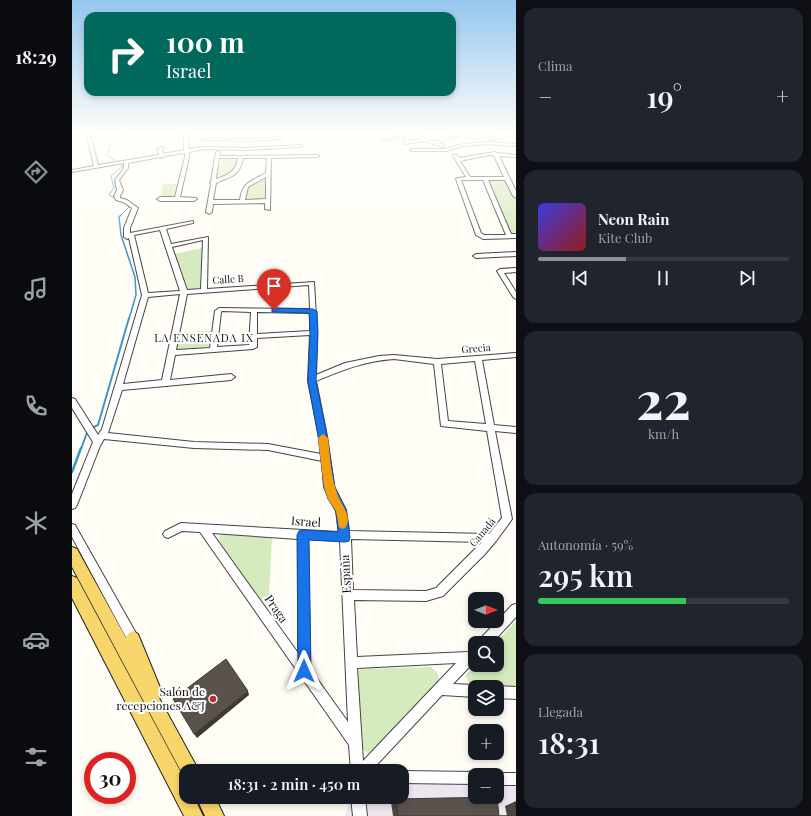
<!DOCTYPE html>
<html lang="es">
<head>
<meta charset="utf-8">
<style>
  :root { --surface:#171b24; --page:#20242c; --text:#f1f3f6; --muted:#9ea1a6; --line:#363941; --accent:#8c9099 }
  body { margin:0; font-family:"Playfair Display",serif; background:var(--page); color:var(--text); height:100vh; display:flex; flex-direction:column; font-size:15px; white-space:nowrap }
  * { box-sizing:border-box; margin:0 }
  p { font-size:13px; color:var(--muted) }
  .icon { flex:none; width:22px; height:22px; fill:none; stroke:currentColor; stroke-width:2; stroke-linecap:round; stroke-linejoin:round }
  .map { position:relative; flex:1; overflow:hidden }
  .panel { display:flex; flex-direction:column; gap:8px; padding:8px; background:#0d0f14; width:295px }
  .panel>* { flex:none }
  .hud { position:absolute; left:12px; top:12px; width:372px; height:84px; border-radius:12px; box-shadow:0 2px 6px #0003; background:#00695c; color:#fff; overflow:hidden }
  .needle { width:26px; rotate:90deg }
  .fabs { position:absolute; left:396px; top:592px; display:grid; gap:8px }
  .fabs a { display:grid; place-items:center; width:36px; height:36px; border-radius:8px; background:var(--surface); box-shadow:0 2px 6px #0003; font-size:20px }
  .speed { position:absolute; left:12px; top:752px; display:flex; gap:8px; font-size:20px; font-weight:700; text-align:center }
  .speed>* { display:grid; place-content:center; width:52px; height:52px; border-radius:50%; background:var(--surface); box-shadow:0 2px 6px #0003; line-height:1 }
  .speed .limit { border:6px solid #d22; background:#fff; color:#111 }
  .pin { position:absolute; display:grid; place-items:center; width:34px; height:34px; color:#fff; margin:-41px -17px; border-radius:50% 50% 50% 0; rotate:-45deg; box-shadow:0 0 4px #0007 }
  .pin .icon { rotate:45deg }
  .me { position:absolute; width:44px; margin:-22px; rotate:0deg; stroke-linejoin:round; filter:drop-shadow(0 0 3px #0008) }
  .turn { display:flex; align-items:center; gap:14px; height:84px; padding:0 16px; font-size:18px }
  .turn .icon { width:52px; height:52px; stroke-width:2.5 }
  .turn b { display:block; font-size:28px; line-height:34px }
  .big { font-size:30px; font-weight:600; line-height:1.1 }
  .panel .tile { flex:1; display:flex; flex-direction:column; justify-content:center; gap:6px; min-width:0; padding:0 14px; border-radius:12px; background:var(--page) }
  .panel .dial { align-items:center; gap:0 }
  .dial b { font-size:52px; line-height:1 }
  .song { display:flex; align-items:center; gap:12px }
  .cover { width:48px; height:48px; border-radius:6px; background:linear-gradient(135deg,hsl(240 70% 55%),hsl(0 70% 35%)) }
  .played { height:4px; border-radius:2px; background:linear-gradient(90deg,var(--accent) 35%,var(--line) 35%) }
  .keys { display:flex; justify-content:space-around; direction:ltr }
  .heat { display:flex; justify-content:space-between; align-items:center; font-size:22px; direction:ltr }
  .charge { height:6px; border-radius:3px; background:linear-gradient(90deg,#34c759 59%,var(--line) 0) }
  .trip { position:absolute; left:107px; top:764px; width:230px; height:40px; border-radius:12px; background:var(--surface); box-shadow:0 2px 6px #0003; font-weight:600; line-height:40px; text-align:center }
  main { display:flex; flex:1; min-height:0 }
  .menu { display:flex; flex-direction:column; width:72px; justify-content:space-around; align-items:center; background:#090b0e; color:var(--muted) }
  .menu .icon { width:28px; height:28px }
  .menu .current { color:var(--accent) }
  .menu b { font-size:18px; color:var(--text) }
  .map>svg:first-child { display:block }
</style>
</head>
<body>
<main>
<nav class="menu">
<b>18:29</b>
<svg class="icon current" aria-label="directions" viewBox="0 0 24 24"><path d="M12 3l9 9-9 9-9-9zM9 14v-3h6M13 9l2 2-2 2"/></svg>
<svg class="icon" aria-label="music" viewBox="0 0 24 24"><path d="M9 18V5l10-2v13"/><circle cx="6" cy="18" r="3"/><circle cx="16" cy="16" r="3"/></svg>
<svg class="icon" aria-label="phone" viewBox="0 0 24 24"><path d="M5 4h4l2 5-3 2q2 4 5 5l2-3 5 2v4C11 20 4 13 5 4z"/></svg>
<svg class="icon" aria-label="climate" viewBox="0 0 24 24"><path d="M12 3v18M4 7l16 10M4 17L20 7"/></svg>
<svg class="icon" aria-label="car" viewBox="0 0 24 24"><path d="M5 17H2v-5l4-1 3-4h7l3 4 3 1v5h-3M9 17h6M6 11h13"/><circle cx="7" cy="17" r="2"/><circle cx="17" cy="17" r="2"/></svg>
<svg class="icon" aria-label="filters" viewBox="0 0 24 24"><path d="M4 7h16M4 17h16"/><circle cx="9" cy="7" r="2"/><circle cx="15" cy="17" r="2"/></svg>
</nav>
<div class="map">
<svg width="444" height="816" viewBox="0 0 444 816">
  <rect width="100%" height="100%" fill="#fffdf5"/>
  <path fill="#eee6ef" d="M330,777L403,778V797H425V779H444V816H273L279,797H330Z"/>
  <path fill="#d5ebbd" d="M150,158H166L163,170L149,176L146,175Z
    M190,180H193V199L175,200L176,187Z
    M416,180H434L444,201V233L438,234Z
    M91,184H105L101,197L88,198Z
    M130,248L128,288L116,289L103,254Z
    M139,331L137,347L105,349L108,332Z
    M149,533L200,538L196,613L145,543Z
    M444,621V688L400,687L393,676L403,665H425L424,643Z
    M359,667L365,672L368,681L297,753L291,750L287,744L285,673L288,669Z"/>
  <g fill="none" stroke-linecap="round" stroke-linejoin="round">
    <path stroke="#3f96cf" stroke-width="1" d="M46,200L37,195L42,188L39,176L51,166L35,155C42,136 39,139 59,133
      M48,216L57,207L54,203"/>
    <path stroke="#3f96cf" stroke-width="1.5" d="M49,215L47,217L49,235L63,277L64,295L57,319"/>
    <path stroke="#3f96cf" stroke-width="2" d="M20,428L26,425L57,318
      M9,449L16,430"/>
    <path stroke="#3f96cf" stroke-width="2.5" d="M0,472L9,448"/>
    <g stroke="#444" stroke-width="2">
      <path id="minor" d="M14,133H18L26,165L87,155L86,149L90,147L92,148L90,150L91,154L112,150V133H116L117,149L133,147L174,148L230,145V146L228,147L174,150L133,149L117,152V157L108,197L124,198L125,199L122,201H88L85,199L88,197H103L113,157V153L92,156L90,158L88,157L56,163V168L47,180L51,190L48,196V198L55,200L66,208L58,228V233L121,221V223L94,229L99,244L136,237L135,289L242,282L245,333L244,375L273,363L307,356L322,355L365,359L444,353V357L410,360L422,425L444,427V433L423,431L440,519L438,522L424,541L413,554L371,596L354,601L282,600L285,657L396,652L403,646V661L381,684L403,685L407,687H403V697L370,695L299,771H279L277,745L128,532L110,531L96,538L93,537L91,534L93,531L109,523L267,532L264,511L259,502L252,487L250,461L196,450L122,448L32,439L28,446L5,505L3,508L0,509V494L21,442L0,408V398L3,399L26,435L30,429L70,295L57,238L55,239L52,237V228L60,208L51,202L44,200L42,196L45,190L43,180L52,168V163L0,172V170L22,166ZM88,230L108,291L76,293L62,235ZM131,240L129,289L115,290L100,247ZM237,285L238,309L147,308L143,311L138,348L104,350L115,294ZM108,294L90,380L51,384L76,297ZM150,311L179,312L177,345L145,347L149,312ZM185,312L238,313V331L185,334ZM238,335L236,381L247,436L249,454L196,444L122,442L36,433L50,390L159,380L163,377L159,374L98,380L103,355L181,349L185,347V338ZM322,359L362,364L369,426L415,431L430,518L417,534L277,531L274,510L262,487L255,436L244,381C271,370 292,361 322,359ZM403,361L414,424L376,421L369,364ZM140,533L226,539V653ZM236,539L268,541L276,722L238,669ZM279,539L410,542L364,588L354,591L281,590ZM384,663L291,761L285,668Z
        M335,133C345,133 353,141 362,141C370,142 385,133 396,133L366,143L372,145V147H370L354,141L332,144V142L349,139L339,135L313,141L311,140Z
        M400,133H407L424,139L422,140Z
        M208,137L210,138V139L178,141L133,140L131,139L133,138L178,139Z
        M413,142L444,144V146L413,144L391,146L374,151H340L338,150L340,149H374L391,144Z
        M146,151L148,152V156L245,155L247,156L245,157L199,158L198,210L193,209V203L141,204L140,212L137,214L134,212L139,184L138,183L139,182L144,152ZM147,158H166C164,172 156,175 144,179ZM171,158H195L194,173C180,181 170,182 168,200H141L144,183C158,177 168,176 171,158ZM194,177V199L173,200L176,187Z
        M423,152L425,153L444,155V157L427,156L444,191V198L441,196L433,180H416L439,234H444V238L411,239L404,235L384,179L386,178L394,177L381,156V155H385L387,158ZM417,155L422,156L432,177H398L388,161ZM389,180H411L434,235H412L409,233Z
        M444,252V256L404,258L401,256L404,254Z
        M444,268V272L432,273L444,292V299L441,297L425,271L428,269Z
        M0,524L3,525L65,635L67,639L65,643L61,645L57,643L0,537Z
        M444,604V617L420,643H406L408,639L440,605Z
        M425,686L444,687V699L425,698V687H423Z
        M329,771H330L403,772L408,775H403V784L330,783V771Z
        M425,773H444V785H425V775H420Z
        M279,797H293L295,816H281Z"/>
    </g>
    <g stroke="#222" stroke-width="2">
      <path id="major" d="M0,547L5,549L54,638L56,634L61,631L66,634L89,690L86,696L127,771H114V778L112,777L0,567Z
        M0,576L5,578L114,782V797H122L131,816H112L0,598Z
        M124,797H143L152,816H133Z"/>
    </g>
    <use href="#minor" fill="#fff" fill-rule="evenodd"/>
    <use href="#major" fill="#f9d66b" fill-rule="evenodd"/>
  </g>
  <path fill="#4d4742" d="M324,799L427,816H435L433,806L442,802H444V816H321L319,802Z"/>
  <path fill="#3f3936" d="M176,691L177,695L125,738L122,734Z"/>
  <path fill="#5a524d" stroke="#3f3936" d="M154,659L176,691L122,734L101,699Z
    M425,797L427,816H440H326L324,799Z
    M442,802H444V810Z"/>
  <linearGradient id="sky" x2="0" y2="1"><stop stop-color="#95c6ee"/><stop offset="0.54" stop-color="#fffefa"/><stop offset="1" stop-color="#fffefa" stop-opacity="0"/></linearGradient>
  <rect width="444" height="247" fill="url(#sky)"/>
  <path fill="#1a73e8" stroke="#114b97" d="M200,308L241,309L245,311L246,333L244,381L255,436L263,487L274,510L278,537L277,541L273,542L237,540L239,671L237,675L232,677L228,675L226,671L225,535L227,531L231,530L266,532L264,511L256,499L252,487L246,436L236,381L238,333L237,313L202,312H200Z"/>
  <path fill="#f59e0b" d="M251,434L256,438C258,457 259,478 266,496C270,506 280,516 274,527L271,529L267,527L264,511L256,499L252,487L246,438Z"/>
  <circle fill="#c4262e" stroke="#fff" stroke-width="1.5" cx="141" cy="699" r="4"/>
  <g text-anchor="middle" stroke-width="4" stroke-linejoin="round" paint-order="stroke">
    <g font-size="10" fill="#111" stroke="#fff">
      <text transform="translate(156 279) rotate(-4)" y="4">Calle B</text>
      <text transform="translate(404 348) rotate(-5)" y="4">Grecia</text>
      <text transform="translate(410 532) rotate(-50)" y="4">Canadá</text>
    </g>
    <g font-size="11" letter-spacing="1" fill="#111" stroke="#fff">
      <text x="132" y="342">LA ENSENADA IX</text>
    </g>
    <g font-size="12" fill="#111" stroke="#fff">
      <text transform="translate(234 522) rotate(4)" y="4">Israel</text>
      <text transform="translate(274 574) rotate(-93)" y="4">España</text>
      <text transform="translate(204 609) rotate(55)" y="4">Praga</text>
    </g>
    <g font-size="12" fill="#111" stroke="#fff" text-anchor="end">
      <text x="133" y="696">Salón de<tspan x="133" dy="14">recepciones A&amp;J</tspan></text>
    </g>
  </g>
</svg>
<div class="fabs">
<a><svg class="needle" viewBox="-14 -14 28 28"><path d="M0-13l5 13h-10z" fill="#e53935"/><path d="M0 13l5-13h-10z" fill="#9ea1a6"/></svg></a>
<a><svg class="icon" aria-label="search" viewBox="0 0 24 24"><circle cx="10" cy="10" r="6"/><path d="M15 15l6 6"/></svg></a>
<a><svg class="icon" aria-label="layers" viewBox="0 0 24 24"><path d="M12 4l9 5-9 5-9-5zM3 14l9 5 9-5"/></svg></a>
<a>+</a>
<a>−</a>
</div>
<div class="speed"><div class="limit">30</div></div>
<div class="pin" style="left:202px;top:310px;background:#d93025"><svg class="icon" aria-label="arrive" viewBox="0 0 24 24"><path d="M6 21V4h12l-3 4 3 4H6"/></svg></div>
<svg class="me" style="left:232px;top:671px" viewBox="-20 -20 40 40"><path d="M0-17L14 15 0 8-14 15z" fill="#1a73e8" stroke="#fff" stroke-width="4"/></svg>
<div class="trip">18:31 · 2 min · 450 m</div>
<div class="hud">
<div class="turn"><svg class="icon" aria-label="right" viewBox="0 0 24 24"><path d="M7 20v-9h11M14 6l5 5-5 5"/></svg><div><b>100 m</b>Israel</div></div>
</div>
</div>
<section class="panel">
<div class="tile"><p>Clima</p>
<div class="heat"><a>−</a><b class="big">19°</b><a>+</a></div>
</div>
<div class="tile">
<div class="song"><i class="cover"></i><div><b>Neon Rain</b><p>Kite Club</p></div></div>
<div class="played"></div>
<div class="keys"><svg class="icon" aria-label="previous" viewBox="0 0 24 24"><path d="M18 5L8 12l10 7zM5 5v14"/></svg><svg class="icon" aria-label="pause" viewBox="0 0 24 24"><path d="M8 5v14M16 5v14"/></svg><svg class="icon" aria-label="next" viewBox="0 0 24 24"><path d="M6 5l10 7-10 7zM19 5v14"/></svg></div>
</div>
<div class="tile dial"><b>22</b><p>km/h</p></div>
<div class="tile"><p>Autonomía · 59%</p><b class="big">295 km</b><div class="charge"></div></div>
<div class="tile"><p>Llegada</p><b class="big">18:31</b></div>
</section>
</main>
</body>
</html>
